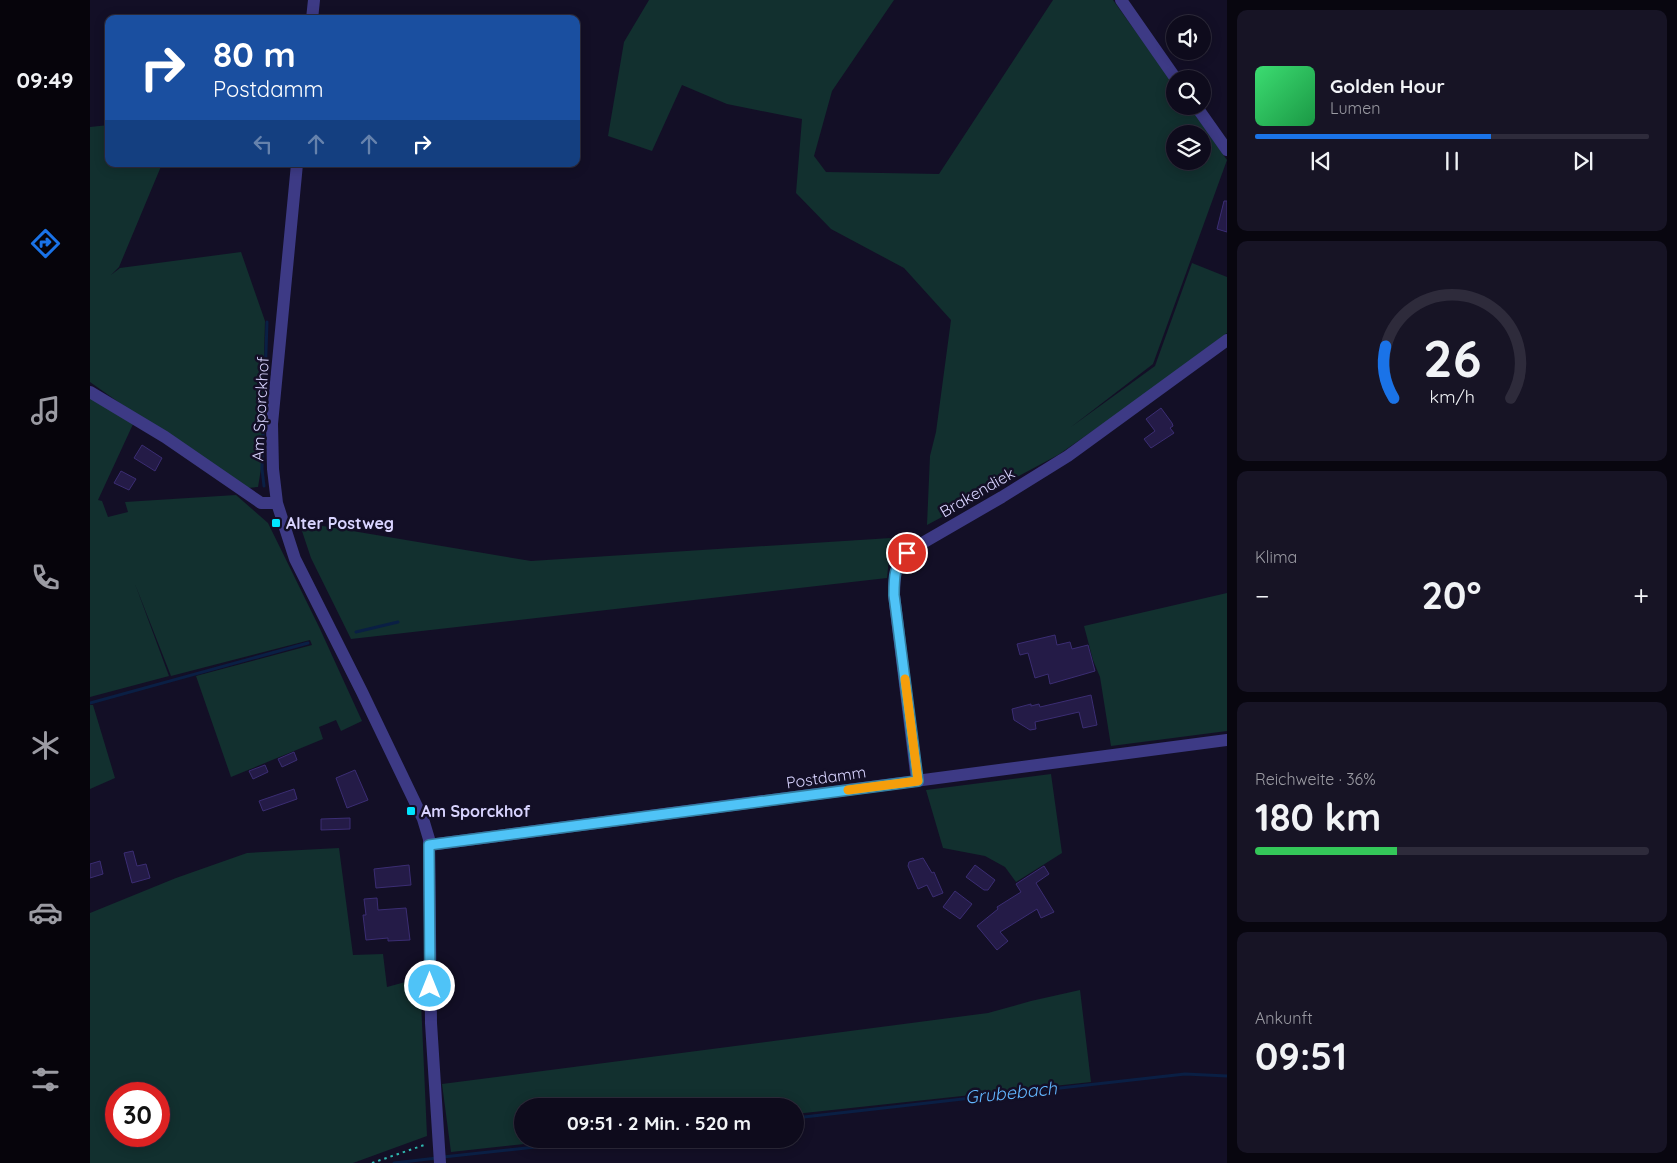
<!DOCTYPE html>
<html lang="de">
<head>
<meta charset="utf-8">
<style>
  :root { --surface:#0e0b1c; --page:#171425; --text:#f1f3f6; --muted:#9b9ba3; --line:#2e2b3b; --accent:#1a73e8 }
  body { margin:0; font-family:Quicksand,sans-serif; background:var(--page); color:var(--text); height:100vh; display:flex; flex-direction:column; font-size:19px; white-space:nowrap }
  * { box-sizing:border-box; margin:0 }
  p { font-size:16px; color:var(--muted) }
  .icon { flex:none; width:28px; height:28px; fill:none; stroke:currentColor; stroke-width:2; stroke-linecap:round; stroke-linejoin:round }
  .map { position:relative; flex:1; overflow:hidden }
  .sheet { display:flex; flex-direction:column; gap:10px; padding:10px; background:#08060f; width:450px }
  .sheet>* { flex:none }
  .banner { position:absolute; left:15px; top:15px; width:475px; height:152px; border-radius:10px; box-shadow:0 2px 12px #0003,0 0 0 1px var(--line); background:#1a4fa0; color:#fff; overflow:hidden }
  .buttons { position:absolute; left:1076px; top:15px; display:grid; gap:10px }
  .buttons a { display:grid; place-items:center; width:45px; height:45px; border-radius:50%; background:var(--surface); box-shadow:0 2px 12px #0003,0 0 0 1px var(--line); font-size:25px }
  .speed { position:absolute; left:15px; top:1082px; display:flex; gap:10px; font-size:25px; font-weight:700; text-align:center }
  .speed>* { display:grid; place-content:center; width:65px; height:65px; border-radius:50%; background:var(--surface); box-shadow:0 2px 12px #0003,0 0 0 1px var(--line); line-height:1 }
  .speed .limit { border:8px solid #d22; background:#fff; color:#111 }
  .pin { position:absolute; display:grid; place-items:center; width:42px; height:42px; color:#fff; margin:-21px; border:2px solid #fff; border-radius:50%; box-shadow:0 1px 5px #0007 }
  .me { position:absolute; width:55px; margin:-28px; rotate:0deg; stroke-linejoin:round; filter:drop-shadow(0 0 4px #0008) }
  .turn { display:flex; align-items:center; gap:18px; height:105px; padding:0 25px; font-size:22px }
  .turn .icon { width:65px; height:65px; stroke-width:2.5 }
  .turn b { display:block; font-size:35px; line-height:42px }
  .lanes { display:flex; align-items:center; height:48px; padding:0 25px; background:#0003; justify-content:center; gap:25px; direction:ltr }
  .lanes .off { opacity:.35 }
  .big { font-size:38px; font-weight:800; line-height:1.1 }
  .sheet .widget { flex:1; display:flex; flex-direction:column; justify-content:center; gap:8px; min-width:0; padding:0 18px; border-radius:10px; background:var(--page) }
  .sheet .dial { align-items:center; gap:0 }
  .dial svg { height:130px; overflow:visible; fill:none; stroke:var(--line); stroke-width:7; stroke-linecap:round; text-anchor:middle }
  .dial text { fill:var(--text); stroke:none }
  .song { display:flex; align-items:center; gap:15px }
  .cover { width:60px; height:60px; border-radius:8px; background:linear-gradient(135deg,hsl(140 70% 55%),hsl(140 70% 35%)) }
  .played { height:5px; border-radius:2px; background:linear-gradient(90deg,var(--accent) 60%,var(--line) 60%) }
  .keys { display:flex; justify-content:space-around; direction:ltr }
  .heat { display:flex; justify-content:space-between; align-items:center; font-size:28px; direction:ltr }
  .charge { height:8px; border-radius:4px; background:linear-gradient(90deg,#34c759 36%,var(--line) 0) }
  .trip { position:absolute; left:424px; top:1098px; width:290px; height:50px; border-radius:25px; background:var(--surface); box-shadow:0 2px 12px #0003,0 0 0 1px var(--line); font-weight:800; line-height:50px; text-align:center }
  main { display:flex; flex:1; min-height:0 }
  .menu { display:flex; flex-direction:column; width:90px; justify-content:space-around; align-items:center; background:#06040b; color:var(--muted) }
  .menu .icon { width:35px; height:35px }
  .menu .selected { color:var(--accent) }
  .menu b { font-size:22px; color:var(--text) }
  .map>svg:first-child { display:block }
</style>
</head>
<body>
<main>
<nav class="menu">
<b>09:49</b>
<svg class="icon selected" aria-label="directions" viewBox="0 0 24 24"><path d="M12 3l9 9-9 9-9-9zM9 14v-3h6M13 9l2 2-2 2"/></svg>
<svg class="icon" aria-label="music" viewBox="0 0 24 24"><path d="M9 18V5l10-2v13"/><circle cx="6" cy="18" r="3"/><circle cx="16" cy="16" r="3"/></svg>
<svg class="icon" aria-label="phone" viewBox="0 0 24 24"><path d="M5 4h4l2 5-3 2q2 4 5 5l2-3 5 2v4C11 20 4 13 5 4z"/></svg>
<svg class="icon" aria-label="climate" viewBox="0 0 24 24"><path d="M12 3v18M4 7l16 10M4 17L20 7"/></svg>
<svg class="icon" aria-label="car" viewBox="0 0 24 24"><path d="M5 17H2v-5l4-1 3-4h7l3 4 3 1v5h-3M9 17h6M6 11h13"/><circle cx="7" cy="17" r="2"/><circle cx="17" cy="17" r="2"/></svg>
<svg class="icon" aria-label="filters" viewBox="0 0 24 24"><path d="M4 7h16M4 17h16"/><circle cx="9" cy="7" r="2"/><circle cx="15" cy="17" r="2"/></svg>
</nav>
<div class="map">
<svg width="1137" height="1163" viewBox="0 0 1137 1163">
  <rect width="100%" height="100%" fill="#130f26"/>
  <path fill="#12302f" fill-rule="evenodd" d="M559,0H804L742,91L724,156L736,172L849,174L963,0H1023L1085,86V106H1099L1137,160L1063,364L981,427L1065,366L1102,263L1137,277V333L1043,403L968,455L837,525L840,456L846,432L861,320L814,268L741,229L706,193L712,119L637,104L592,85L562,151L518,136L534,42ZM1085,134H1112V161H1085Z
    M19,125V164H72L29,267L21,275L30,268L151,252L175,321L171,469L168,487L157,488L48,416L0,382V127Z
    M0,397L44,422L8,500L12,501L18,517L38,512L35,502L146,495L178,523L230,629L272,721L251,731L246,720L229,727L233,739L141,777L106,676L222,645L220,640L81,676L45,584L79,676L0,697Z
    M209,522L441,561L801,538L797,578L261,639L221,558Z
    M1137,593V731L1021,746L1010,677L1003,660L994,626Z
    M0,705H3L25,778L0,789Z
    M961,774L972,853L926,882L915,867L895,856L853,848L836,790Z
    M249,848L263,955L293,954L297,987L330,978L337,1136L263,1163H0V913L86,878L157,853ZM26,1094H69V1136H26Z
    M990,990L1001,1082L705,1114V1106H432V1139H481L361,1152L352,1084L898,1013L941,1001Z"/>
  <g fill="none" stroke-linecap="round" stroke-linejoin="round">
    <path stroke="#0a1f44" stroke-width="3" d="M174,486L172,469L177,322
      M266,632L308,622
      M0,703L218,643
      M705,1118L1095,1074L1137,1076
      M353,1157L519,1139
      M304,1163L347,1158"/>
  </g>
  <path fill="#241b47" stroke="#3b2d73" d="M1134,201H1137V232L1127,229Z
    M1071,408L1082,423L1083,426L1080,428L1084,433L1061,448L1054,439L1065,431L1056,419Z
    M52,445L72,458L65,471L44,458Z
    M31,471L46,479L39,490L24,483Z
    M965,635L967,645L980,642L982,649L998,645L1005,671L960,684L958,674L945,678L938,653L930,655L927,644Z
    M1001,695L1007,725L993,728L989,712L945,722L946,729L940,730L924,720L922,709L941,704V706L949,704L950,707Z
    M204,752L207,760L192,767L188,759Z
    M175,765L178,772L163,779L159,771Z
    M265,770L278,800L257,808L246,778Z
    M204,789L207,799L173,811L169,801Z
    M260,818V829L231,830V819Z
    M43,851L47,866L56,864L60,878L42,883L34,853Z
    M833,858L842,873L844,872L853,893L843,897L837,885L828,889L818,866L819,862Z
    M10,861L13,874L0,878V864Z
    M319,865L321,885L286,888L284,869Z
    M885,865L905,880L898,890H894L876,877Z
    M954,866L959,874L946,883L964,912L951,918L947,909L910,932L918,941L907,950L887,926L908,909L907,907L931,892L926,884Z
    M865,891L882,904L870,919L853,907Z
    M287,898L288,910L316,908L320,940L298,941V938L276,940L273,915H276L274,899Z"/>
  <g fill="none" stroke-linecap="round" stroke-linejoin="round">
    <path stroke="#2fb8b0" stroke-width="2" stroke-dasharray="2.5 4" stroke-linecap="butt" d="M282,1163L337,1144"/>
    <path stroke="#3d3a85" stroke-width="12" d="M1031,0L1086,79
      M222,19L224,0
      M1106,106L1137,150
      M207,164L182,424L183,469L187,503L205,559L272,692L333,819L339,839L341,1023L350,1163
      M0,392L75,437L171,503H187
      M827,781L804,595C804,568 807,560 829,545L912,497L978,456L1137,340
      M339,845L1137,740"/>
  </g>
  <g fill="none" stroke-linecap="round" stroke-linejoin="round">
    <g stroke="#337fa1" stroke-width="12">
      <path id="route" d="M340,986L339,845L828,781L804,595C804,575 804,568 817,553"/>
    </g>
    <use href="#route" stroke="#4fc3f7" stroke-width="9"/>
    <path stroke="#f59e0b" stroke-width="9" d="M758,790L828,781L815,679"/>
  </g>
  <g fill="#00e5ff" stroke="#130f26" stroke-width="2">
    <rect x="181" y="518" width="10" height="10" rx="2.5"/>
    <rect x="316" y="806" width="10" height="10" rx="2.5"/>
  </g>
  <g text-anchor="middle" stroke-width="5" stroke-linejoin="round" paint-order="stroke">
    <g font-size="16" fill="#d9d4ff" stroke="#130f26">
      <text transform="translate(170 409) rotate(-87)" y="6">Am Sporckhof</text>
      <text transform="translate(887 492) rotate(-30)" y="6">Brakendiek</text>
      <text transform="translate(736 777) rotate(-8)" y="6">Postdamm</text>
    </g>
    <g font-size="16" font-weight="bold" fill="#d9d4ff" stroke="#130f26" text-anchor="start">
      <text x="196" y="529">Alter Postweg</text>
      <text x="331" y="817">Am Sporckhof</text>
    </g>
    <g font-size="18" font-style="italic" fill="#62b6ff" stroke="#130f26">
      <text transform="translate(921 1093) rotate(-6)" y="6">Grubebach</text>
    </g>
  </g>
</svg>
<div class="buttons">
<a><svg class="icon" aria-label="sound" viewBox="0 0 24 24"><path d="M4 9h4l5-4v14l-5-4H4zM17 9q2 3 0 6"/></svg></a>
<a><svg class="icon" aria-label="search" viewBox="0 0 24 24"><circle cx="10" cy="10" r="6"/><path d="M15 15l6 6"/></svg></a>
<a><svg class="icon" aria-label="layers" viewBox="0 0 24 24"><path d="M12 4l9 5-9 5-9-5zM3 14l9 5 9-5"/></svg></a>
</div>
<div class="speed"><div class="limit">30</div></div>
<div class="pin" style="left:817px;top:553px;background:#d93025"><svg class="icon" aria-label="arrive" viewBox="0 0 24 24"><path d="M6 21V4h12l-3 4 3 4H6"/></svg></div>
<svg class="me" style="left:340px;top:986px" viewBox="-20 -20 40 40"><circle r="17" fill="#4fc3f7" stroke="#fff" stroke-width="3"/><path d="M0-11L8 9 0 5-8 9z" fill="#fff"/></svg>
<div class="trip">09:51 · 2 Min. · 520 m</div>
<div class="banner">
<div class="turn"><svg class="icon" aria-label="right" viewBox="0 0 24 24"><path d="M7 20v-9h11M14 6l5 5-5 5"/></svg><div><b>80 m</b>Postdamm</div></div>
<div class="lanes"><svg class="icon off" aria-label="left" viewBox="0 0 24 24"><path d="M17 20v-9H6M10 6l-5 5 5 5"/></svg><svg class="icon off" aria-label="ahead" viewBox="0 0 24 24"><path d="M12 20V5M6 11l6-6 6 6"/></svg><svg class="icon off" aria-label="ahead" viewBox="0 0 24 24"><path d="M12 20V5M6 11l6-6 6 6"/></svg><svg class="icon" aria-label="right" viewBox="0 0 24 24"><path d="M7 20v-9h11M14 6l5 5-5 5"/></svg></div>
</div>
</div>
<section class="sheet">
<div class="widget">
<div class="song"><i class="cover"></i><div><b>Golden Hour</b><p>Lumen</p></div></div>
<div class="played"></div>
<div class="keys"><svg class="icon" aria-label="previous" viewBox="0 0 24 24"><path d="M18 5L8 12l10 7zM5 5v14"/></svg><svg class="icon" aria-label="pause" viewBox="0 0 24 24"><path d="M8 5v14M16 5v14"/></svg><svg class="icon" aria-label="next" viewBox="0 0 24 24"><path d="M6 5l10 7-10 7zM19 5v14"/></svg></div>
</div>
<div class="widget dial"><svg viewBox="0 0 100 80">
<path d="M14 69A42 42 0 1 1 86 69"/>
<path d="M14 69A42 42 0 0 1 9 37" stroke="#1a73e8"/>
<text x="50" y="56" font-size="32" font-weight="700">26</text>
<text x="50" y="72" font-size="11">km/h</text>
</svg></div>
<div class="widget"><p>Klima</p>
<div class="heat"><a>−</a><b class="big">20°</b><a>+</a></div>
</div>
<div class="widget"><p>Reichweite · 36%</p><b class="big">180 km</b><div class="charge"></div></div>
<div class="widget"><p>Ankunft</p><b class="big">09:51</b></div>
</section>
</main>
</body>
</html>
